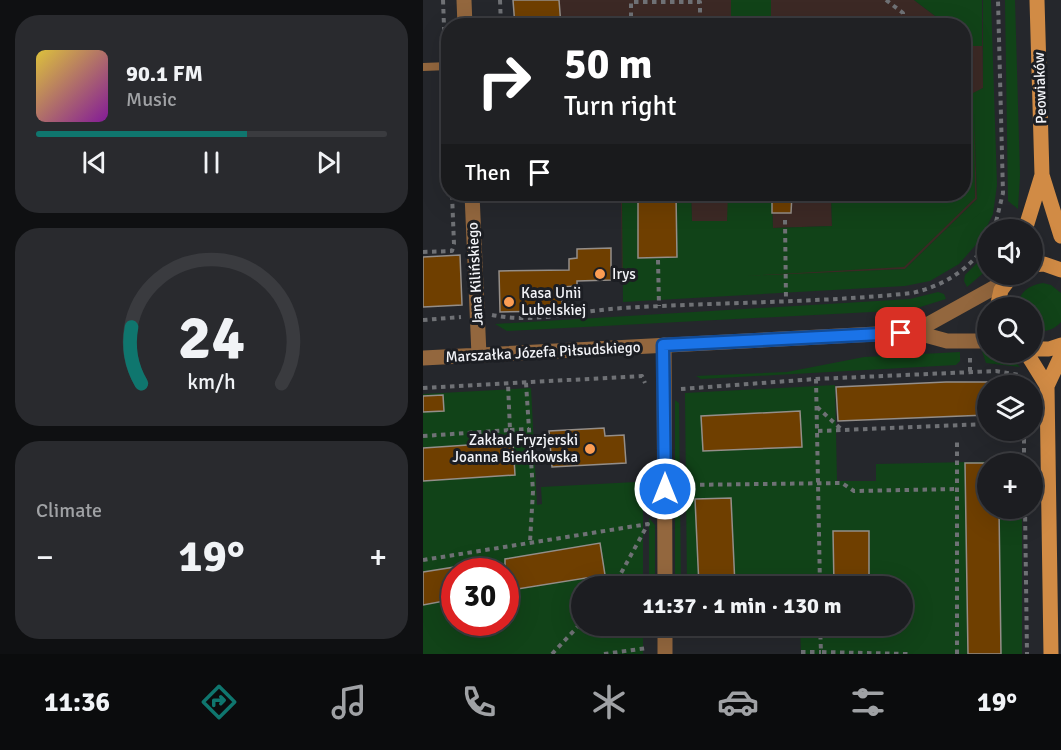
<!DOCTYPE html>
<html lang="en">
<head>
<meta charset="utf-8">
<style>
  :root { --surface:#1c1d21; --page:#292a2e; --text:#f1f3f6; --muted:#a0a2a5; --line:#3a3b3f; --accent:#0f766e }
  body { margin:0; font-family:Signika,sans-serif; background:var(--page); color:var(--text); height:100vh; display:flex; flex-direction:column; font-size:22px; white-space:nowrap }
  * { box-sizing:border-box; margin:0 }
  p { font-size:20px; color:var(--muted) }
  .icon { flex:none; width:33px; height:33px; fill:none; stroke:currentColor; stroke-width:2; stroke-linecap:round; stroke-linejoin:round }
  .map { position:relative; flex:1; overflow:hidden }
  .sheet { display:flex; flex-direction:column; gap:15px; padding:15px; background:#0f1012; width:423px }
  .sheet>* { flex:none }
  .hud { position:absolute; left:18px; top:18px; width:530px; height:183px; border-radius:24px; box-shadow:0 6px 24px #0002,0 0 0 2px var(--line); background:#202124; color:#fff; overflow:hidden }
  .controls { position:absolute; left:554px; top:219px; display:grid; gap:12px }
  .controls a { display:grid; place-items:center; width:66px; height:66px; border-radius:50%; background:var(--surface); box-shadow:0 6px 24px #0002,0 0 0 2px var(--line); font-size:30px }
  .speed { position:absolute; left:18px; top:558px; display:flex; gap:12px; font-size:30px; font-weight:700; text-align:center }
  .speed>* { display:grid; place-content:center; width:78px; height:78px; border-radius:50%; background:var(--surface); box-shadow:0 6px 24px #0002,0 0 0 2px var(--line); line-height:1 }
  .speed .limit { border:9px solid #d22; background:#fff; color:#111 }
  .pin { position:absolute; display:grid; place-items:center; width:51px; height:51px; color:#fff; margin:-26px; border-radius:12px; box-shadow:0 3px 9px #0006 }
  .me { position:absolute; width:66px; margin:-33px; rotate:0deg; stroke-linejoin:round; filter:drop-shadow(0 0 4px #0008) }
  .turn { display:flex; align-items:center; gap:21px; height:126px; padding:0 24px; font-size:27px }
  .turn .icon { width:78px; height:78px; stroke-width:2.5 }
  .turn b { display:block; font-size:42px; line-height:51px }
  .then { display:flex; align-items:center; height:57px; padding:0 24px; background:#0003; gap:12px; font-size:22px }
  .big { font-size:45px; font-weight:700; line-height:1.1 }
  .sheet .tile { flex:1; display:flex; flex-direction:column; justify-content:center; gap:9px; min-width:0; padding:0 21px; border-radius:24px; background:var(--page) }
  .sheet .dial { align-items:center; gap:0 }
  .dial svg { height:156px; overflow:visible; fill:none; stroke:var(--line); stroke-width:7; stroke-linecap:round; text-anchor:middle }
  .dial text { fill:var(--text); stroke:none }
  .song { display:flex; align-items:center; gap:18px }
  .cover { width:72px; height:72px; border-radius:9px; background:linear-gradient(135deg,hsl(50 70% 55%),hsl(290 70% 35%)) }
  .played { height:6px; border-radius:3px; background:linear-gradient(90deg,var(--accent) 60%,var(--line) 60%) }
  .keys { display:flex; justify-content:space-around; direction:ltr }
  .heat { display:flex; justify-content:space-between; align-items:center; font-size:33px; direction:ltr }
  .trip { position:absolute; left:148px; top:576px; width:342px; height:60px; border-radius:30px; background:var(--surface); box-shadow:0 6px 24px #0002,0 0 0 2px var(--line); font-weight:700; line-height:60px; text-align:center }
  .tab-bar { display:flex; height:96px; justify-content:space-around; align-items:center; background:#0b0c0d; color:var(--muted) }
  .tab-bar .icon { width:42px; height:42px }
  .tab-bar .current { color:var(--accent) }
  .tab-bar b { font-size:27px; color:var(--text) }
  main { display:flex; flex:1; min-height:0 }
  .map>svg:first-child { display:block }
</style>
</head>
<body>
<main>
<section class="sheet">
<div class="tile">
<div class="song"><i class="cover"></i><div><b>90.1 FM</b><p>Music</p></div></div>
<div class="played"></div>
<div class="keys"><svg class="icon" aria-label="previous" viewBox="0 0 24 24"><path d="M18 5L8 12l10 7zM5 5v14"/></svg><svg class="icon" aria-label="pause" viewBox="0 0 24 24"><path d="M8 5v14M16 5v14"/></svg><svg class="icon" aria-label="next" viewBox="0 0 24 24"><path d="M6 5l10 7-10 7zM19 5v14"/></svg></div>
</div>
<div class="tile dial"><svg viewBox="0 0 100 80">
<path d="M14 69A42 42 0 1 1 86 69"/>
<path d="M14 69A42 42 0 0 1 9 40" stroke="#0f766e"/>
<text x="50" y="56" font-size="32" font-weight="700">24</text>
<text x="50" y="72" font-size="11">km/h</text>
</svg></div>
<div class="tile"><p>Climate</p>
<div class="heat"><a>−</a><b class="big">19°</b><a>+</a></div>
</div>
</section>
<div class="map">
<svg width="638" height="654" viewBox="0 0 638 654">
  <rect width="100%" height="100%" fill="#25272c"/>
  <path fill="#3c2925" d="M90,0H308V25H92Z
    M348,0H491L524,25H348Z
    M559,0L560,88L550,94L554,199L482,269L199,283L198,202L170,201L163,194H253L254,257L215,258L200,282L552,198L549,94L540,98V45L559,46Z
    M268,194H305V221H269Z
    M333,194H408L409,226L350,228L349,203H333Z"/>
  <path fill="#114318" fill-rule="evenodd" d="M308,0H348V25H308Z
    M491,0H559V46H542L540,26L524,25Z
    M560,0H568L574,185L570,214L558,239L536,264L507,281L482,286L200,302L199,201H215L216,257H253V194H268L269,221H304L305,194H333V203H349L350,228L409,226L408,194H540V150H545L542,97L560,88ZM551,113L554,199L482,269L322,276L481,267L552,198Z
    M582,0H592L597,175L595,209L585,201Z
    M564,253V270L544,287L541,281L542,275Z
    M620,283L628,285L638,293V322C631,330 620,334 609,329V308L594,307C596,293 605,285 620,283Z
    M515,292L521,294L523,299L491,309L468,311L84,331L72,324L487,299Z
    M559,351L585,356L597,367L563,363Z
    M537,352V361L533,365L278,379L273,376L364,372L441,357Z
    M412,385L414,481H453V464L599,461V463L564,464V508L599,509V654H378L377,626H480V586H264L262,393Z
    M108,388L114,505L119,504L118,487L213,482V500L220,499V586H159V626H220V654H0V394ZM32,572H82V622H32Z
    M252,400L256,403L258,586H252Z
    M226,518L232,525V586H226Z"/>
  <path fill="#6f3f00" stroke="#948e89" stroke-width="1.5" d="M90,0H136L138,26H92Z
    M215,194H253L254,257L215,258Z
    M349,194H369L368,213H349Z
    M188,248V280L154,281V286L139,287V311L77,312L76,271L146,270V259L154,258V249Z
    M37,255L39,305L0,307V257Z
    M523,382H564V415L415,421L413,387Z
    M20,395L21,411L0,412V396Z
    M377,411L379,447L280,451L278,416Z
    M181,428L182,436L201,435L203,463L129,467L126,431Z
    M90,442L92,475L0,481V448Z
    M542,463H564V508H576L578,654H545Z
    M308,498L312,586H276L272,499Z
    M410,531H446V586H411Z
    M177,543L182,575L82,591V559Z
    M32,567V599L0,605V572Z"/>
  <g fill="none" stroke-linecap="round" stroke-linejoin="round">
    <path stroke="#6f7175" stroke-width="4" stroke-dasharray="4.5 4.5" stroke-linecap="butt" d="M20,0L22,52
      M77,0L78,26
      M463,0L480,13V26
      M208,26V2H277V26
      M23,80L26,130
      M362,220L363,300
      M571,230L580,193L575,0
      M0,252L29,251L31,244L29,194
      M235,260L236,306
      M69,315C114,324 157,310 201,308C297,302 394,303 489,293C520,286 546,270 564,243
      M0,320L38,317
      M547,358V372
      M393,379L397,586
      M103,383L110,491L107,542
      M0,388L219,376L222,383
      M258,389L393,379L573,371L596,375
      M394,407L419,430
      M87,430L106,429
      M601,430V464
      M395,431L564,424
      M0,436L87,430L85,384
      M259,485L419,483L431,491L534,489
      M602,508L604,654
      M0,560L225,524L191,586
      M397,626L398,652L485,654
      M378,652H398
      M129,654L159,622
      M181,654L224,648
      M534,654V442"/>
    <path stroke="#93673e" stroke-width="8" d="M0,67L26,66"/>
    <path stroke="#93673e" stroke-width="15" d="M241,345L242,586
      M242,626V654"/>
    <path stroke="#93673e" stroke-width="15" d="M41,0L42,26
      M49,194L56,355
      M491,332L583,281
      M0,358L491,332L524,341H564"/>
    <path stroke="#d18b45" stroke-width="15" d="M614,0L619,175L638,236
      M602,230L619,175
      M609,265L621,264L638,270
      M574,308L578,290L590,274
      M609,349H626L638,345
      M603,352L624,386L628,654
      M624,386L638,356"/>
  </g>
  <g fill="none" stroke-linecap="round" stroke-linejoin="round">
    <g stroke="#114b97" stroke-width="15">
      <path id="route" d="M242,489L240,345L478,333"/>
    </g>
    <use href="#route" stroke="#1a73e8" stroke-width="10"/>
  </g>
  <g fill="#fc9d53" stroke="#1c1e23" stroke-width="2">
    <circle cx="177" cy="274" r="6"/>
    <circle cx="86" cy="302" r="6"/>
    <circle cx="167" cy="449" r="6"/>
  </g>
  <g text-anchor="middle" stroke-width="6" stroke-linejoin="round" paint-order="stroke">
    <g font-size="15" fill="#f3f4f8" stroke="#1c1e23">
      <text transform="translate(617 88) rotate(-92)" y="5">Peowiaków</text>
      <text transform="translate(52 274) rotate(-93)" y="5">Jana Kilińskiego</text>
      <text transform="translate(120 352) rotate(-3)" y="5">Marszałka Józefa Piłsudskiego</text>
    </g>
    <g font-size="15" fill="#f3f4f8" stroke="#1c1e23" text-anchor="start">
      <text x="189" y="279">Irys</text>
      <text x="98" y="298">Kasa Unii<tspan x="98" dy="17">Lubelskiej</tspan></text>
      <text x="155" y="445" text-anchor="end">Zakład Fryzjerski<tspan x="155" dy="17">Joanna Bieńkowska</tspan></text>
    </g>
  </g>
</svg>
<div class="controls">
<a><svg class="icon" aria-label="sound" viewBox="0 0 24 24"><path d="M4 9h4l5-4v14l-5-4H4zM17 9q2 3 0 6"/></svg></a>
<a><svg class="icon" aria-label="search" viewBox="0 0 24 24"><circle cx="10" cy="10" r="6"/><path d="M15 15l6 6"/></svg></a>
<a><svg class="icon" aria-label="layers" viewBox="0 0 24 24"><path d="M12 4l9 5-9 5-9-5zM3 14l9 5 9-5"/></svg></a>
<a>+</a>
</div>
<div class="speed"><div class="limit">30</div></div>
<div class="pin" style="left:478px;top:333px;background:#d93025"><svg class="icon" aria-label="arrive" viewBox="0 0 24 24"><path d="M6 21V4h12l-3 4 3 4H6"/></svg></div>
<svg class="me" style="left:242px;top:489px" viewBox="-20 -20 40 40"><circle r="17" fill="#1a73e8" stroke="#fff" stroke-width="3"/><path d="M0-11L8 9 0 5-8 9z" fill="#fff"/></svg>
<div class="trip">11:37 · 1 min · 130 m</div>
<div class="hud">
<div class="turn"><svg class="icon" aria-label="right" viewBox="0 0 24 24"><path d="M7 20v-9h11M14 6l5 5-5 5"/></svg><div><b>50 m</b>Turn right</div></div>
<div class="then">Then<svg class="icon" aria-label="arrive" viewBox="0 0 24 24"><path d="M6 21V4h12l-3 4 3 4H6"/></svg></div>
</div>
</div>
</main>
<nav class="tab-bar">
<b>11:36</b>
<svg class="icon current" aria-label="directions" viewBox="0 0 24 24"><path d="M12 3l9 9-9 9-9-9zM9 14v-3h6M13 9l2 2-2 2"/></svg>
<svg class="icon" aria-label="music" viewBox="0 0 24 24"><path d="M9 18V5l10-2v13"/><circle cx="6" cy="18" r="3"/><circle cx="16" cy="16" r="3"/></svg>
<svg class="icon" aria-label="phone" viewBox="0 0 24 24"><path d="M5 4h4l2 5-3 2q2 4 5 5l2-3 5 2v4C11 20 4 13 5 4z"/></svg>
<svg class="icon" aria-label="climate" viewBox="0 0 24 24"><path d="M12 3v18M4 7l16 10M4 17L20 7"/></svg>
<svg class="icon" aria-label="car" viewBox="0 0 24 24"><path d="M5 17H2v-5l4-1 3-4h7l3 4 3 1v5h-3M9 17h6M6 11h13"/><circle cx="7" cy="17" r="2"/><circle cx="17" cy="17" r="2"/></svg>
<svg class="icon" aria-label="filters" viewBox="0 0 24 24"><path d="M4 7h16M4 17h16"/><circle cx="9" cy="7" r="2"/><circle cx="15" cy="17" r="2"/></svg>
<b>19°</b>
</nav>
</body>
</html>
